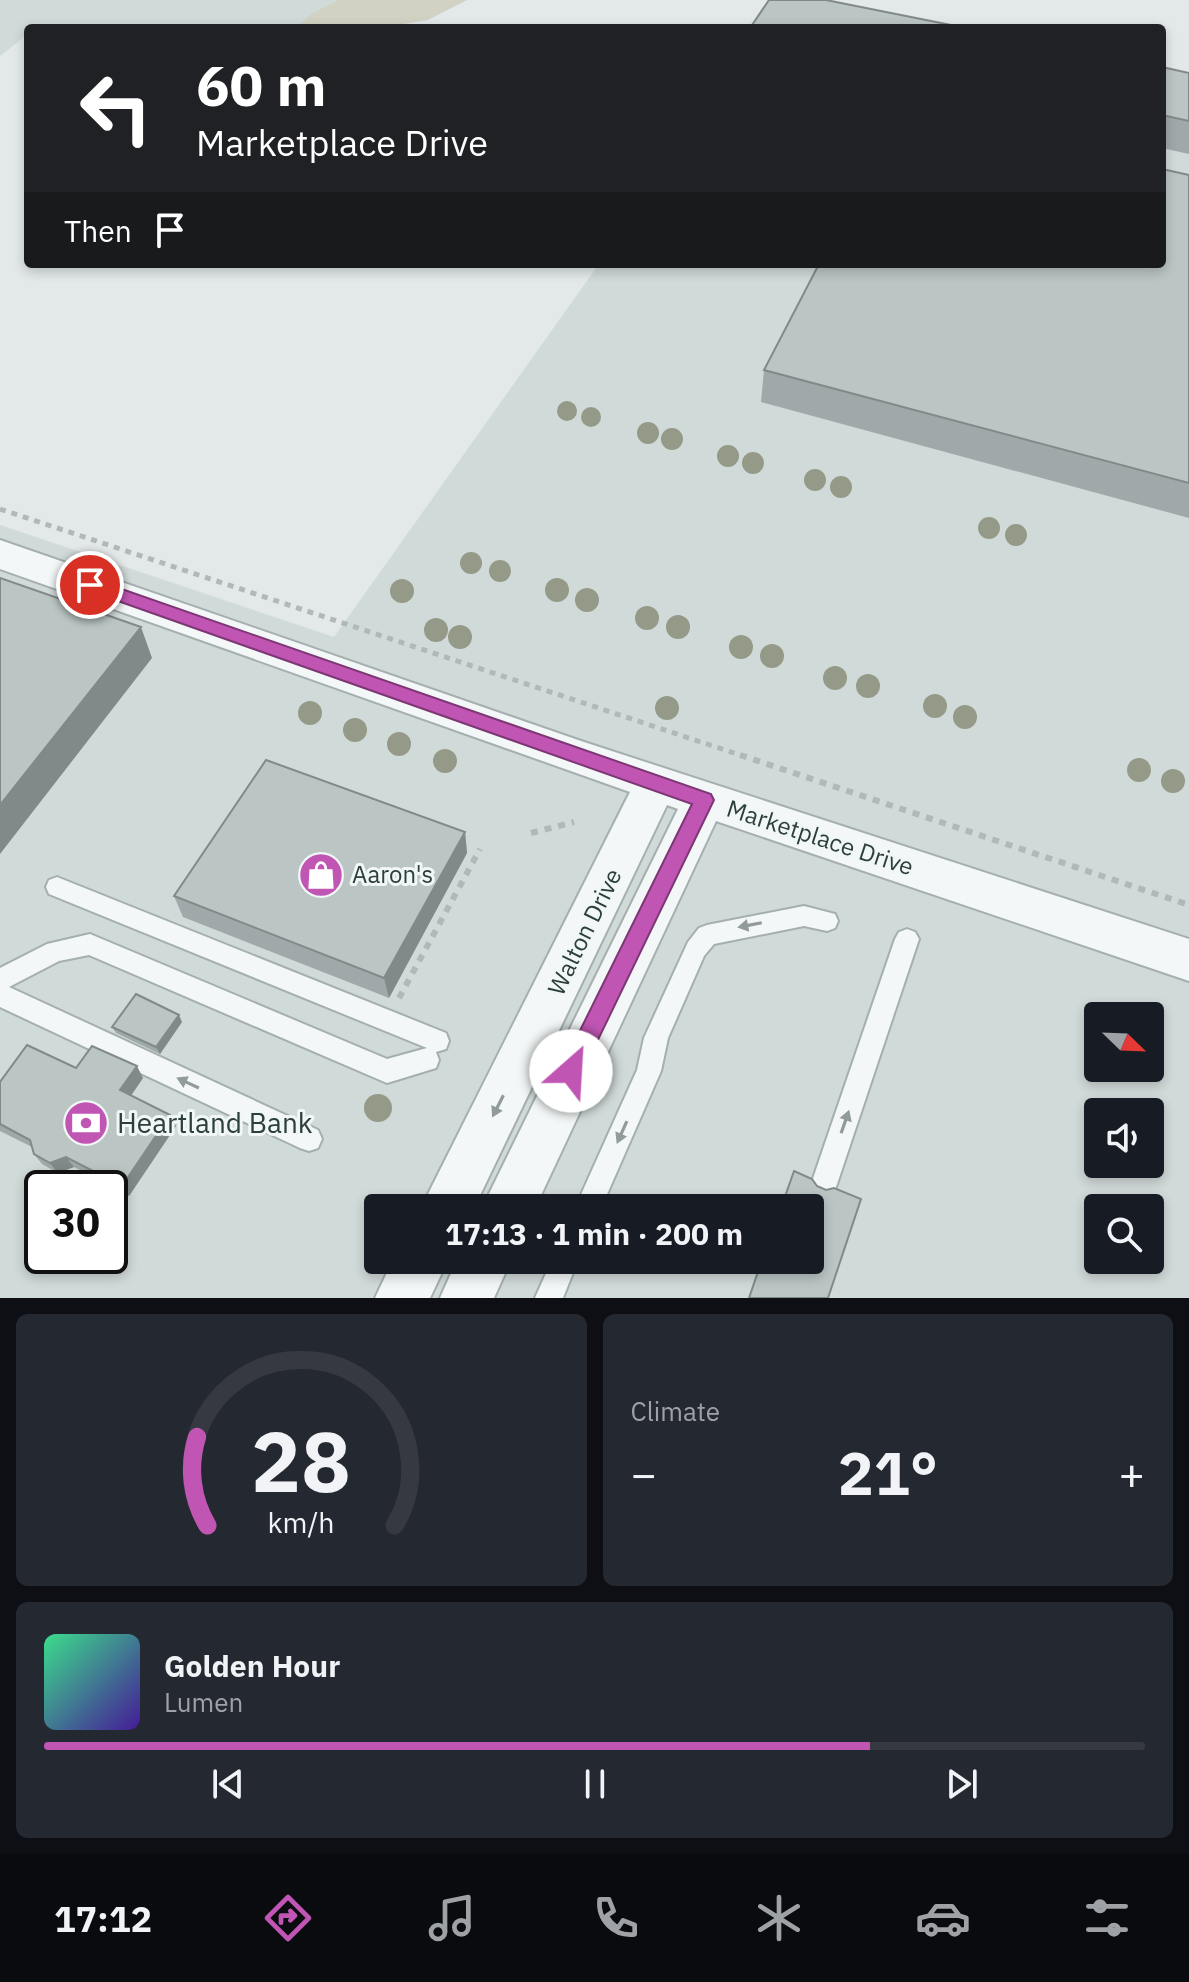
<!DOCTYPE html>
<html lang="en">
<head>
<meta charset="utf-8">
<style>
  :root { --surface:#171b24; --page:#242831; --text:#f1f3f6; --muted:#9ea1a6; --line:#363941; --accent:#c055b3 }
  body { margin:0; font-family:"IBM Plex Sans",sans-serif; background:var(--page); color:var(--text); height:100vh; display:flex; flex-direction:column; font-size:30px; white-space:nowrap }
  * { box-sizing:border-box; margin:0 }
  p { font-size:26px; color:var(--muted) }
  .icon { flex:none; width:44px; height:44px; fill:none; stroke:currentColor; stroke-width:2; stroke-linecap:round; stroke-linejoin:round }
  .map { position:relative; height:1298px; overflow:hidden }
  .drawer { display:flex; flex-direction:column; gap:16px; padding:16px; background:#0d0f14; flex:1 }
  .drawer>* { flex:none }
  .guide { position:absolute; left:24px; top:24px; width:1142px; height:244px; border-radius:8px; box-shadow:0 4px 12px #0003; background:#202124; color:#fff; overflow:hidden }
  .needle { width:52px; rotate:113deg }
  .buttons { position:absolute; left:1084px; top:1002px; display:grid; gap:16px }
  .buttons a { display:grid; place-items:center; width:80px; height:80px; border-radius:8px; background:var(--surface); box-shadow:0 4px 12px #0003; font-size:40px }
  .speed { position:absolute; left:24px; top:1170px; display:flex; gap:16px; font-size:40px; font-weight:700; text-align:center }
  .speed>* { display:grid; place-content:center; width:104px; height:104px; border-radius:50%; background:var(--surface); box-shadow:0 4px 12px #0003; line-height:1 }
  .speed .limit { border:4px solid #111; border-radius:12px; background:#fff; color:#111 }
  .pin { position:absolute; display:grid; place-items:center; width:68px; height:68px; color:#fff; margin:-34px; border:4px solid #fff; border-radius:50%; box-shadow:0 2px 8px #0007 }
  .me { position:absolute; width:88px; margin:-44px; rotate:26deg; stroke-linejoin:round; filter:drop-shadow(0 0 6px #0008) }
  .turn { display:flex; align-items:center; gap:28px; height:168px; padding:0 40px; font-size:36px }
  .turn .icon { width:104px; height:104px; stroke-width:2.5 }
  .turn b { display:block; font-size:56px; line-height:68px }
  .then { display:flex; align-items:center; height:76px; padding:0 40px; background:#0003; gap:16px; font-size:30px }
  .big { font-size:60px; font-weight:800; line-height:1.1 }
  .drawer .widget { flex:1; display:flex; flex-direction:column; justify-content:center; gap:12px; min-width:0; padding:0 28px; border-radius:12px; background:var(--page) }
  .drawer .dial { align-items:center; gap:0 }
  .dial svg { height:208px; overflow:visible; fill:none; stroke:var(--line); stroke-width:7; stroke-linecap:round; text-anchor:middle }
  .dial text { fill:var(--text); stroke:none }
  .song { display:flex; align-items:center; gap:24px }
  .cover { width:96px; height:96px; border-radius:12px; background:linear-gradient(135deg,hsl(150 70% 55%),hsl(260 70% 35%)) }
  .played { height:8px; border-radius:4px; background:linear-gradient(90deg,var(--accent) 75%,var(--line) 75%) }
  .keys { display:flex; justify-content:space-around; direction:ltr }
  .heat { display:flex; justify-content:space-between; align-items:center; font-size:44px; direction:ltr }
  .drawer .tiles { flex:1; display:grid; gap:16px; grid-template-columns:1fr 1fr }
  .widget:last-child { grid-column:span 2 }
  .trip { position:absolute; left:364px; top:1194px; width:460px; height:80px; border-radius:8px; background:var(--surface); box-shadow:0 4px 12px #0003; font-weight:800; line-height:80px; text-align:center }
  .tab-bar { display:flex; height:128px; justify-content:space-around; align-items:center; background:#090b0e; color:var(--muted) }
  .tab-bar .icon { width:56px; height:56px }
  .tab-bar .active { color:var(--accent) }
  .tab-bar b { font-size:36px; color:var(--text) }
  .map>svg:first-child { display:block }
</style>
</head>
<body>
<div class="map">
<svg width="1189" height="1298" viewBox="0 0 1189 1298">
  <rect width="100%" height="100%" fill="#e2e9e8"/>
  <path fill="#d0dad9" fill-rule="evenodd" d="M0,0H338L312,13L295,28H28V34L0,56Z
    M1162,98L1189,103V1298H0V525L334,637L599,264H1162ZM1098,1016H1150V1068H1098ZM1098,1112H1150V1164H1098ZM42,1188H110V1256H42ZM378,1208H810V1260H378ZM1098,1208H1150V1260H1098Z"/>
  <path fill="#d1d2c4" d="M338,0H467L428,20L380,28H295L312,13Z"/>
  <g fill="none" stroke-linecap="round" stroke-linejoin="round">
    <g stroke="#a4afae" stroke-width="4">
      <path id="lane" d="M57,877L446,1033L449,1041L446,1049L436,1052L439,1060L436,1068L387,1083L89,955L59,961L9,987L318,1130L322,1139L318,1148L309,1151L300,1148L0,1007V968L47,944L90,934L387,1059L427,1048L49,894L46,887L49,880Z
        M804,906L835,914L838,921L835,928L827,931L804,926L714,944L704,956L668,1038L661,1071L601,1208H575L637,1070L644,1038L688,942L699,928L707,925Z
        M907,929L915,932L919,939L833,1196L829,1205L820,1209L811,1205L807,1196L895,939L899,932Z
        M552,1260H578L563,1298H535Z"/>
    </g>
    <g stroke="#a4afae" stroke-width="4">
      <path id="street" d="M0,540L584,742L1189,939V981L716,821L535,1208H482L678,809L667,805L474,1208H421L630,792L0,569Z
        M393,1260H448L430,1298H375Z
        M457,1260H511L494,1298H440Z"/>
    </g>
    <path stroke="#b0b8b8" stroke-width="5" stroke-dasharray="6 6" stroke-linecap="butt" d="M0,509L746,757"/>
    <path stroke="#b0b8b8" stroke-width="6" stroke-dasharray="7 7" stroke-linecap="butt" d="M740,755L1189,905
      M531,833L574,822
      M399,998L480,849"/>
    <use href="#lane" fill="#f4f7f7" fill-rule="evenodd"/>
    <use href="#street" fill="#f4f7f7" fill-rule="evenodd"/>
  </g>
  <g fill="#959a88">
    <circle cx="567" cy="411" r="10"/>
    <circle cx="591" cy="417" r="10"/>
    <circle cx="648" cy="433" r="11"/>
    <circle cx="672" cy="439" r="11"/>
    <circle cx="728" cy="456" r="11"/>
    <circle cx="753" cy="463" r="11"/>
    <circle cx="815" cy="480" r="11"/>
    <circle cx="841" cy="487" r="11"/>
    <circle cx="989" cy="528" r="11"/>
    <circle cx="1016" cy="535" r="11"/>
    <circle cx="471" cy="563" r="11"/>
    <circle cx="500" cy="571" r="11"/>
    <circle cx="557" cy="590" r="12"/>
    <circle cx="402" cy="591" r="12"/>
    <circle cx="587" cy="600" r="12"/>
    <circle cx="647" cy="618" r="12"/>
    <circle cx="678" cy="627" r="12"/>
    <circle cx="436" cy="630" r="12"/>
    <circle cx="460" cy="637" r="12"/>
    <circle cx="741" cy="647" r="12"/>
    <circle cx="772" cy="656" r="12"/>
    <circle cx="835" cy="678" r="12"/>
    <circle cx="868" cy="686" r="12"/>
    <circle cx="935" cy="706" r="12"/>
    <circle cx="667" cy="708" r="12"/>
    <circle cx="310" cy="713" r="12"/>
    <circle cx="965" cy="717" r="12"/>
    <circle cx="355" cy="730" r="12"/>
    <circle cx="399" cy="744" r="12"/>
    <circle cx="445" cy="761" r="12"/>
    <circle cx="1139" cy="770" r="12"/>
    <circle cx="1173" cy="781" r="12"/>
    <circle cx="378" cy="1108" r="14"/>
  </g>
  <path fill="#a0a9a9" d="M1162,67L1189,73V154L1162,148Z
    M1189,175V518L761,402L764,370Z
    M465,832L467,853L389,998L183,917L174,896Z
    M182,1022L160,1054L116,1033L112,1027Z
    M143,1078L131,1096L176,1126L129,1196L74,1167L58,1173L42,1164L34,1154L32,1147L0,1131V1082Z"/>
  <path fill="#828a89" d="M141,627L152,658L0,854V805Z
    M465,832L467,853L389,998L384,978Z
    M179,1015L182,1022L160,1054L156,1047Z
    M137,1066L143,1078L127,1101L120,1090Z
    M170,1115L176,1126L129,1196L122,1186Z
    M66,1157L74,1167L58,1173L50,1163Z"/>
  <path fill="#bac5c4" stroke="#828a89" stroke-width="2" d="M769,0H826L966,28H750Z
    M1162,67L1189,73V121L1162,115Z
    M1162,169L1189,175V483L764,370L819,264H1162Z
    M0,578L141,627L0,805Z
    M266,760L465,832L384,978L174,896Z
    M136,994L179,1015L156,1047L112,1027Z
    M27,1045L76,1068L92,1046L137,1066L120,1090L170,1115L122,1186L66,1157L50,1163L34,1154L30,1140L0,1124V1082Z
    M794,1171L812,1179L817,1186L826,1190L834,1188L861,1199L828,1298H749L762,1260H810V1208H781Z"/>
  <defs><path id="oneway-solid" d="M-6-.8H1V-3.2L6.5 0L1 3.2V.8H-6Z" transform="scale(2)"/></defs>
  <g fill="#909b9a">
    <use href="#oneway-solid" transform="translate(750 925) rotate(169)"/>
    <use href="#oneway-solid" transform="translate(188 1083) rotate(-155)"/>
    <use href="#oneway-solid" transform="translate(498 1106) rotate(117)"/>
    <use href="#oneway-solid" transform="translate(845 1122) rotate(-71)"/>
    <use href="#oneway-solid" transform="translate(622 1132) rotate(114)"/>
  </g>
  <path fill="#c055b3" stroke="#7d3774" stroke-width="2" d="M90,578L711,794L714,800L579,1079L571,1082L563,1079L560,1071L692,804L84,589V580Z"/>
  <defs>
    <g id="shop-disc" transform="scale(2.3)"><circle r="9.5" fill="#c055b3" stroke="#f1f6f6"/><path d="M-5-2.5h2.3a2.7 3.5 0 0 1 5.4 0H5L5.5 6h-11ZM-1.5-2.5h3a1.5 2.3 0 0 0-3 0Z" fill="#fff"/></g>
    <g id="bank-disc" transform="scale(2.3)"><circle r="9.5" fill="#c055b3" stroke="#f1f6f6"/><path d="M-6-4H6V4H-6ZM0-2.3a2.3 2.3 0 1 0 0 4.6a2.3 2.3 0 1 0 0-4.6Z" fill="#fff"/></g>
  </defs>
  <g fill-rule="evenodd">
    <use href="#shop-disc" x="321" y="875"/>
    <use href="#bank-disc" x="86" y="1123"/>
  </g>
  <g text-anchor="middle" stroke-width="6" stroke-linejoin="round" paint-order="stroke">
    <g font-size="24" fill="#2c3f3d" stroke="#f1f6f6">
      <text transform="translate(820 838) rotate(18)" y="8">Marketplace Drive</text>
      <text transform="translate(585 932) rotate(-64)" y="8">Walton Drive</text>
    </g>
    <g font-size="24" fill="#2c3f3d" stroke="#f1f6f6" text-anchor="start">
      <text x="352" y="883">Aaron's</text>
    </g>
    <g font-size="28" fill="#2c3f3d" stroke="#f1f6f6" text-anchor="start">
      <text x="117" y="1133">Heartland Bank</text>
    </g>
  </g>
</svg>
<div class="buttons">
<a><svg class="needle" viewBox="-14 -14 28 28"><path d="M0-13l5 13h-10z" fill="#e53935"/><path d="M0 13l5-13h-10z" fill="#9ea1a6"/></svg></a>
<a><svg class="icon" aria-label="sound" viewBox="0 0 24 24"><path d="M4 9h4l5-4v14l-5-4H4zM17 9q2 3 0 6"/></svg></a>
<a><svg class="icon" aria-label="search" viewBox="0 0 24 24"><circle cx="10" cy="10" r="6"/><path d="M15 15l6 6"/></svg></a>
</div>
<div class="speed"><div class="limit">30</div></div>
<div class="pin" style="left:90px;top:585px;background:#d93025"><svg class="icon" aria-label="arrive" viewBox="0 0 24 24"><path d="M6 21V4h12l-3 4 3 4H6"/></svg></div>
<svg class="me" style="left:571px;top:1071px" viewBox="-20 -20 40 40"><circle r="19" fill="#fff"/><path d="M0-13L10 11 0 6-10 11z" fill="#c055b3"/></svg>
<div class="trip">17:13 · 1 min · 200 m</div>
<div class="guide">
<div class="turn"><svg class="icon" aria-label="left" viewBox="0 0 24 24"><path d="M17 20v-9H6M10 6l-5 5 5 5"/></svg><div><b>60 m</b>Marketplace Drive</div></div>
<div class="then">Then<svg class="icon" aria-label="arrive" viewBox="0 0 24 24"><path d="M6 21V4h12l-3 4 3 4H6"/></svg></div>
</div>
</div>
<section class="drawer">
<div class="tiles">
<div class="widget dial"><svg viewBox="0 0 100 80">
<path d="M14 69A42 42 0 1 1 86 69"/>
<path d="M14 69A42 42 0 0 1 10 35" stroke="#c055b3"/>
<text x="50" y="56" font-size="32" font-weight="700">28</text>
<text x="50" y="72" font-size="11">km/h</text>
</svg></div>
<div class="widget"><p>Climate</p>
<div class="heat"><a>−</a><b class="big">21°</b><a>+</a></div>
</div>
<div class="widget">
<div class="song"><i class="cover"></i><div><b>Golden Hour</b><p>Lumen</p></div></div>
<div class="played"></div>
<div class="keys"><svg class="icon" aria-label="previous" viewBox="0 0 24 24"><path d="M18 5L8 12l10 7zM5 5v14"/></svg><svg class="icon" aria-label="pause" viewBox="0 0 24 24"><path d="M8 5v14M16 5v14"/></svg><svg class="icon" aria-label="next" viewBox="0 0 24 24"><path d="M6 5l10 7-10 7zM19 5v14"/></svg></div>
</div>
</div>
</section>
<nav class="tab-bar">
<b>17:12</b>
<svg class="icon active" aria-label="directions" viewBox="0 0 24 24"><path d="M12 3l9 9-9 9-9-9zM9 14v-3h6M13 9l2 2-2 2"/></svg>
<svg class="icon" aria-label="music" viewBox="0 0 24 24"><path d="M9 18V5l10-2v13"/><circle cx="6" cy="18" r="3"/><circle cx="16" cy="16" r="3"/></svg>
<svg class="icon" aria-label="phone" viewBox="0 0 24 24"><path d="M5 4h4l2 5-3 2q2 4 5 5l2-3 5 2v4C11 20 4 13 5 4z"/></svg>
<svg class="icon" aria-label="climate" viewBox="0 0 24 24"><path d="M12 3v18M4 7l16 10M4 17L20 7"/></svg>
<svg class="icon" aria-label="car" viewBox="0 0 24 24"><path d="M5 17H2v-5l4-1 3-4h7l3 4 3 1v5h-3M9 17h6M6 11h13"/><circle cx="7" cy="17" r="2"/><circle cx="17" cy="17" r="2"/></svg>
<svg class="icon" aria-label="filters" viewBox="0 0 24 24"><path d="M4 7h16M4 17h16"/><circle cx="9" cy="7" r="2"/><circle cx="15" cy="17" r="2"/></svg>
</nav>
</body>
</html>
